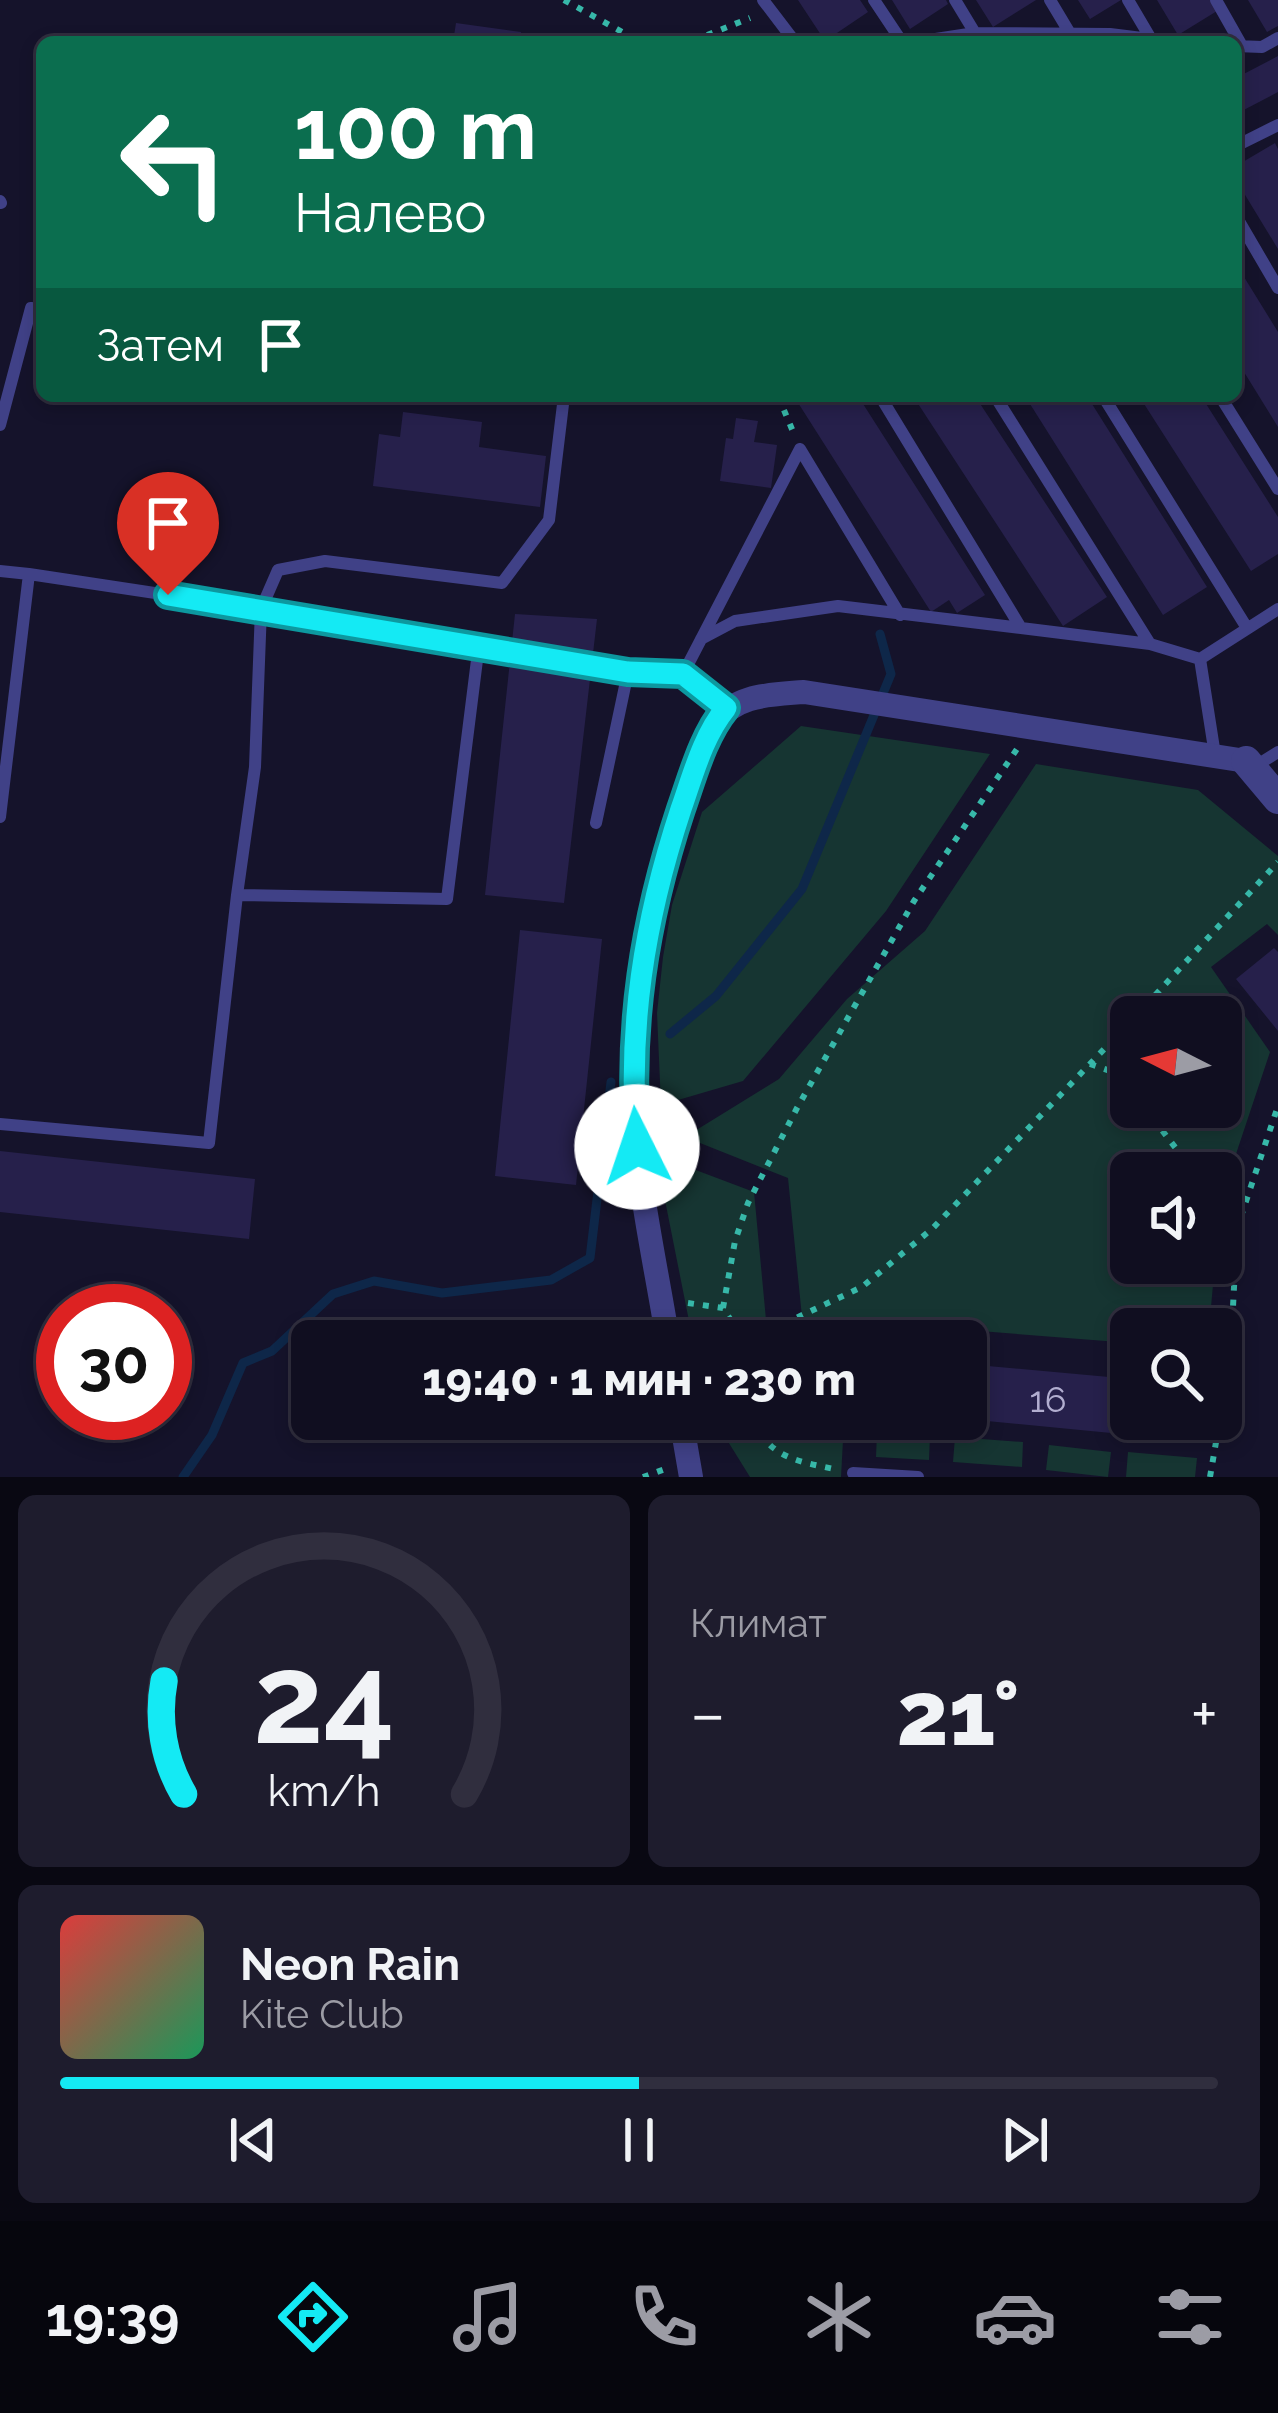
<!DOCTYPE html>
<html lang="ru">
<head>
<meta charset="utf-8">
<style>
  :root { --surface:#100e20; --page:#1e1c2d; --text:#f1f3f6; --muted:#9c9ca5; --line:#302e3e; --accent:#14eaf4 }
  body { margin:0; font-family:Raleway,sans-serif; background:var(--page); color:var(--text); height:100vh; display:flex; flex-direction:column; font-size:45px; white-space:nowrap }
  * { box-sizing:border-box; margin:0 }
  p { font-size:39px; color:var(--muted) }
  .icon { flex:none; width:66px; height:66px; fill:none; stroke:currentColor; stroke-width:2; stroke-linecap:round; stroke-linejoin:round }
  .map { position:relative; height:1477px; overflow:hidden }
  .side { display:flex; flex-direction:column; gap:18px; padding:18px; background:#090812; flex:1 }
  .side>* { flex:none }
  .hud { position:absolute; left:36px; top:36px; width:1206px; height:366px; border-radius:18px; box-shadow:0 6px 18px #0003,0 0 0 3px var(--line); background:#0b6e4f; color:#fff; overflow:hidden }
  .needle { width:78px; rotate:276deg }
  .fabs { position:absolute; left:1110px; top:996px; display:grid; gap:24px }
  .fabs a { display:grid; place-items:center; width:132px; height:132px; border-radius:18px; background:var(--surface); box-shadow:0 6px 18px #0003,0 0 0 3px var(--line); font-size:60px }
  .speed { position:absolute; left:36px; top:1284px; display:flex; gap:24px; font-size:60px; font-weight:700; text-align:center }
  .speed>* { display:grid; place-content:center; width:156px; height:156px; border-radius:50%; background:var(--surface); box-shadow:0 6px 18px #0003,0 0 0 3px var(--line); line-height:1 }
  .speed .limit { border:18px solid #d22; background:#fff; color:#111 }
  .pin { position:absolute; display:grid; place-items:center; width:102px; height:102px; color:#fff; margin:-123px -51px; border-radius:50% 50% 50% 0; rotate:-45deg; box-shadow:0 0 12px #0007 }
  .pin .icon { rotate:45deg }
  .me { position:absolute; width:132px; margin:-66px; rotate:356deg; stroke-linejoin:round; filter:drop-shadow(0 0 9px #0008) }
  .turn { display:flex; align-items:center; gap:42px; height:252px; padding:0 60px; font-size:54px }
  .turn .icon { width:156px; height:156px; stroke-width:2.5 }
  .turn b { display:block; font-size:84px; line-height:102px }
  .then { display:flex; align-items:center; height:114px; padding:0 60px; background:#0003; gap:24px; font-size:45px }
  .big { font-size:90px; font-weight:800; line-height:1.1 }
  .side .tile { flex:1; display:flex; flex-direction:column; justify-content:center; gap:18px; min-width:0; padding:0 42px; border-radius:18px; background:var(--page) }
  .side .dial { align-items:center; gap:0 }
  .dial svg { height:312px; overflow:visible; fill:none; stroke:var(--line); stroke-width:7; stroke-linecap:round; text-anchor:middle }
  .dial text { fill:var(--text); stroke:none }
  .song { display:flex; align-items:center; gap:36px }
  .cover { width:144px; height:144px; border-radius:18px; background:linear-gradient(135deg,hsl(0 70% 55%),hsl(150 70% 35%)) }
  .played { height:12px; border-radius:6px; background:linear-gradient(90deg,var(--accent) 50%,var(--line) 50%) }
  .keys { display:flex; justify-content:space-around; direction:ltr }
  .heat { display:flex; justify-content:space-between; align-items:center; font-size:66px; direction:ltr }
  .side .tiles { flex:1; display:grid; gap:18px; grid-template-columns:1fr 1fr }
  .tile:last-child { grid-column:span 2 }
  .trip { position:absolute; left:291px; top:1320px; width:696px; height:120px; border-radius:18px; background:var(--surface); box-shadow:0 6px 18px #0003,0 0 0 3px var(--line); font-weight:800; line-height:120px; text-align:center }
  .menu { display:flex; height:192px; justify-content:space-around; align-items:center; background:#06060d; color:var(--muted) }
  .menu .icon { width:84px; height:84px }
  .menu .active { color:var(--accent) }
  .menu b { font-size:54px; color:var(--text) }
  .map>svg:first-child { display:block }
</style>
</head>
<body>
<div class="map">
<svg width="1278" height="1477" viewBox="0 0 1278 1477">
  <rect width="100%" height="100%" fill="#15132b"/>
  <path fill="#163532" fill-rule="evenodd" d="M801,726L990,754L886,911L743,1081L661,1105L657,1013L663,957L672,905L702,812Z
    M1036,764L1198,790L1278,856V935L1267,924L1211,967L1270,1052L1221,1199V1173H1131V1263H1215L1209,1329H1131V1343L802,1317L788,1178L685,1137L779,1079L847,999L925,931ZM1221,1017V1107H1131V1017Z
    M656,1155L754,1192L768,1341H693Z
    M714,1419L844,1422L841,1477H750Z
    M877,1432L930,1435L929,1460L876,1457Z
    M955,1437L1023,1442L1022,1467L953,1462Z
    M1049,1445L1111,1452L1108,1477L1046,1470Z
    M1128,1452L1197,1458L1195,1477H1126Z"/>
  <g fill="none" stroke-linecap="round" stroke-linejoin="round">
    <path stroke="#0e2749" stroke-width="9" d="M670,1034L716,996L802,889L891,674L880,634
      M183,1477L212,1435L243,1363L272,1351L333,1294L374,1281L442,1293L551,1280L590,1258L611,1082"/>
  </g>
  <path fill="#26204b" d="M798,0H860L868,12L825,41Z
    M892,0H946L948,4L910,29Z
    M976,0H1036L993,27Z
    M1078,0H1121L1090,19Z
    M1157,0H1210L1217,11L1178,35Z
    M1248,0H1278V26L1267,32Z
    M456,23L521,32L520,42H453Z
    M1278,56V92L1236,114V78Z
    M1275,143L1278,149V249L1236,180V166Z
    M1236,264L1278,332V427L1236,359Z
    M799,396H858L985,595L957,613L949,600L931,612L795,398Z
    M913,396H975L1107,597L1063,626Z
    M1025,396H1087L1207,587L1163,615Z
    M1139,396H1201L1278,517V554L1251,571Z
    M403,412L482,422L479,447L546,456L540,507L373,486L379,434L400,437Z
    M736,418L758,421L754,442L777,445L771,488L720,481L726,438L733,439Z
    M515,614L597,619L564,903L485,895Z
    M520,930L602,939L576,1185L495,1176Z
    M1274,948L1278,952V1031L1236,979Z
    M0,1151L255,1179L249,1239L0,1212Z
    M966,1364L1131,1379V1419H1185L1183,1440L966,1419Z"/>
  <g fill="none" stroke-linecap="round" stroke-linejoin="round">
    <path stroke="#37b8a9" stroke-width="6" stroke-dasharray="6 9" stroke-linecap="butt" d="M564,0L633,38
      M633,37L697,39L750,18
      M783,396L781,403L794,434
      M1135,1017L1278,862
      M1090,1064L1119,1074L1131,1089
      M1144,1107L1195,1173
      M1221,1207L1237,1228
      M688,1303L723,1308L744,1341
      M723,1308L735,1241L748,1203L797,1108L914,901L1017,749
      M759,1341L796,1318L862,1287L933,1228L1131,1021
      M1221,1410L1233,1307L1237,1228L1278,1106
      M756,1419C765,1459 804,1462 838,1470
      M643,1477L668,1468
      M1210,1477L1220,1419"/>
    <path stroke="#404187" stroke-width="12" d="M763,0L795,42
      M874,0L902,42
      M955,0L975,33
      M1050,0L1071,35L1066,38
      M1128,0L1151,39
      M1216,0L1242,46
      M916,42L975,33L1110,34L1174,42
      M1236,46L1262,47L1278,38
      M1236,146L1278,125
      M0,201L1,203
      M1236,216L1278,288
      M880,396L1021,628L1150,644L1200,659
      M995,396L1150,644
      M1103,396L1247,628
      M1220,396L1278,489
      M0,425L31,308L42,309
      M800,449L900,615
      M0,571L29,574L0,817
      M29,574L261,609L255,767L237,895
      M701,639L735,621L838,606L1021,628
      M479,644L628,672
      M683,674L800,449
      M1215,755L1200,659L1278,609
      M1254,767L1278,752
      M596,823L628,672L683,674L726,708
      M0,1124L209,1143L237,895L447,899L479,644L261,609L278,570L325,561L502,583L549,520L564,396
      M853,1473L918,1477"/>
    <path stroke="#404187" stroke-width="24" d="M668,1341C655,1260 636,1178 633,1097C627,965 667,845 713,724C737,694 768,695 804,692L1246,761
      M681,1419L691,1477"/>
    <path stroke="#404187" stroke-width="30" d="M1246,761L1278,799"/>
  </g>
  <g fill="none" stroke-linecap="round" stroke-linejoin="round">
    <g stroke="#0d989f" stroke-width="30">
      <path id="route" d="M168,595L628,672L683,674L726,708C703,736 693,775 681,809C644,921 627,1029 637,1147"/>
    </g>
    <use href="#route" stroke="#14eaf4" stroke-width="21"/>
  </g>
  <g text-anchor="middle" stroke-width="12" stroke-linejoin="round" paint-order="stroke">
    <g font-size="36" fill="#b2aed0">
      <text x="1048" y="1412">16</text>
    </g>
  </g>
</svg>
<div class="fabs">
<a><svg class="needle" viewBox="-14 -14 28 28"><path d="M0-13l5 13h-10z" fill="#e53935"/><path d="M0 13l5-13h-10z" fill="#9c9ca5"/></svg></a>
<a><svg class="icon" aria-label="sound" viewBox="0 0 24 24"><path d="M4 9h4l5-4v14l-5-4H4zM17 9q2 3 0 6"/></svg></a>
<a><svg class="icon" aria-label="search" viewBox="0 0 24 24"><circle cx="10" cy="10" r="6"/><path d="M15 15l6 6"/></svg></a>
</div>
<div class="speed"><div class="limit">30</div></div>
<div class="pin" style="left:168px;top:595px;background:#d93025"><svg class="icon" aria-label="arrive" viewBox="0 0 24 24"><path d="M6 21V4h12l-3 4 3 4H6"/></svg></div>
<svg class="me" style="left:637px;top:1147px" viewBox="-20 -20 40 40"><circle r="19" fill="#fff"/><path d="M0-13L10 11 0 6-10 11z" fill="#14eaf4"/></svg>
<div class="trip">19:40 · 1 мин · 230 m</div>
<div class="hud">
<div class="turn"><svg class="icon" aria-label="left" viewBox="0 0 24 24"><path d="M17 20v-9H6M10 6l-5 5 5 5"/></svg><div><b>100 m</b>Налево</div></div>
<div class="then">Затем<svg class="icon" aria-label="arrive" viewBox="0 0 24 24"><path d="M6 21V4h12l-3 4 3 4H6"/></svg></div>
</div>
</div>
<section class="side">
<div class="tiles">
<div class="tile dial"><svg viewBox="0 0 100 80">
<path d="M14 69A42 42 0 1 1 86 69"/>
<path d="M14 69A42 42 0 0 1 9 40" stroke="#14eaf4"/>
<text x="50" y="56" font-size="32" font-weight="700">24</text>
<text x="50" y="72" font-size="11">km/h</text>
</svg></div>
<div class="tile"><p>Климат</p>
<div class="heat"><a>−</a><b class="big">21°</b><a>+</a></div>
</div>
<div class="tile">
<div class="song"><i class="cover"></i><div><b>Neon Rain</b><p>Kite Club</p></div></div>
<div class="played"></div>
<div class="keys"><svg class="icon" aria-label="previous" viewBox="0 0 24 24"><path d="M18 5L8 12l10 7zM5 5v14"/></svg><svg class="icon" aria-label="pause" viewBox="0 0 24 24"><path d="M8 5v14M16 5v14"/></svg><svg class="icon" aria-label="next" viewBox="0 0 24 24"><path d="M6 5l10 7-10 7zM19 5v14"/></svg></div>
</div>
</div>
</section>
<nav class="menu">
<b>19:39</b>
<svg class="icon active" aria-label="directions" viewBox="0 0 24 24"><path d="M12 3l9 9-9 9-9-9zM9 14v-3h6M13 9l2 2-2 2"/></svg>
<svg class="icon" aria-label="music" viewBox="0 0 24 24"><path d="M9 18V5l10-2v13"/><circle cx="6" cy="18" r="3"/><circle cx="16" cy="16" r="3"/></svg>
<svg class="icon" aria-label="phone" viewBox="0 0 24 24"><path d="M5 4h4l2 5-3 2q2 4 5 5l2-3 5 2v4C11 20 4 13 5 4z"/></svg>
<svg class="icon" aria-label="climate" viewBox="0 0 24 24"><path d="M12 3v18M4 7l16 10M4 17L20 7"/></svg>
<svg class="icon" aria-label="car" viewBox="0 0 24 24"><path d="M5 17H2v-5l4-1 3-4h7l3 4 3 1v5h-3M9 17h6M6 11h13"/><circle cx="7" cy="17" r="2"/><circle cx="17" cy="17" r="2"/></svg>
<svg class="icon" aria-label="filters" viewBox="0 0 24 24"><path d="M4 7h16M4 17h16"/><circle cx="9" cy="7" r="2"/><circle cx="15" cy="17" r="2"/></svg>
</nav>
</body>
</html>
